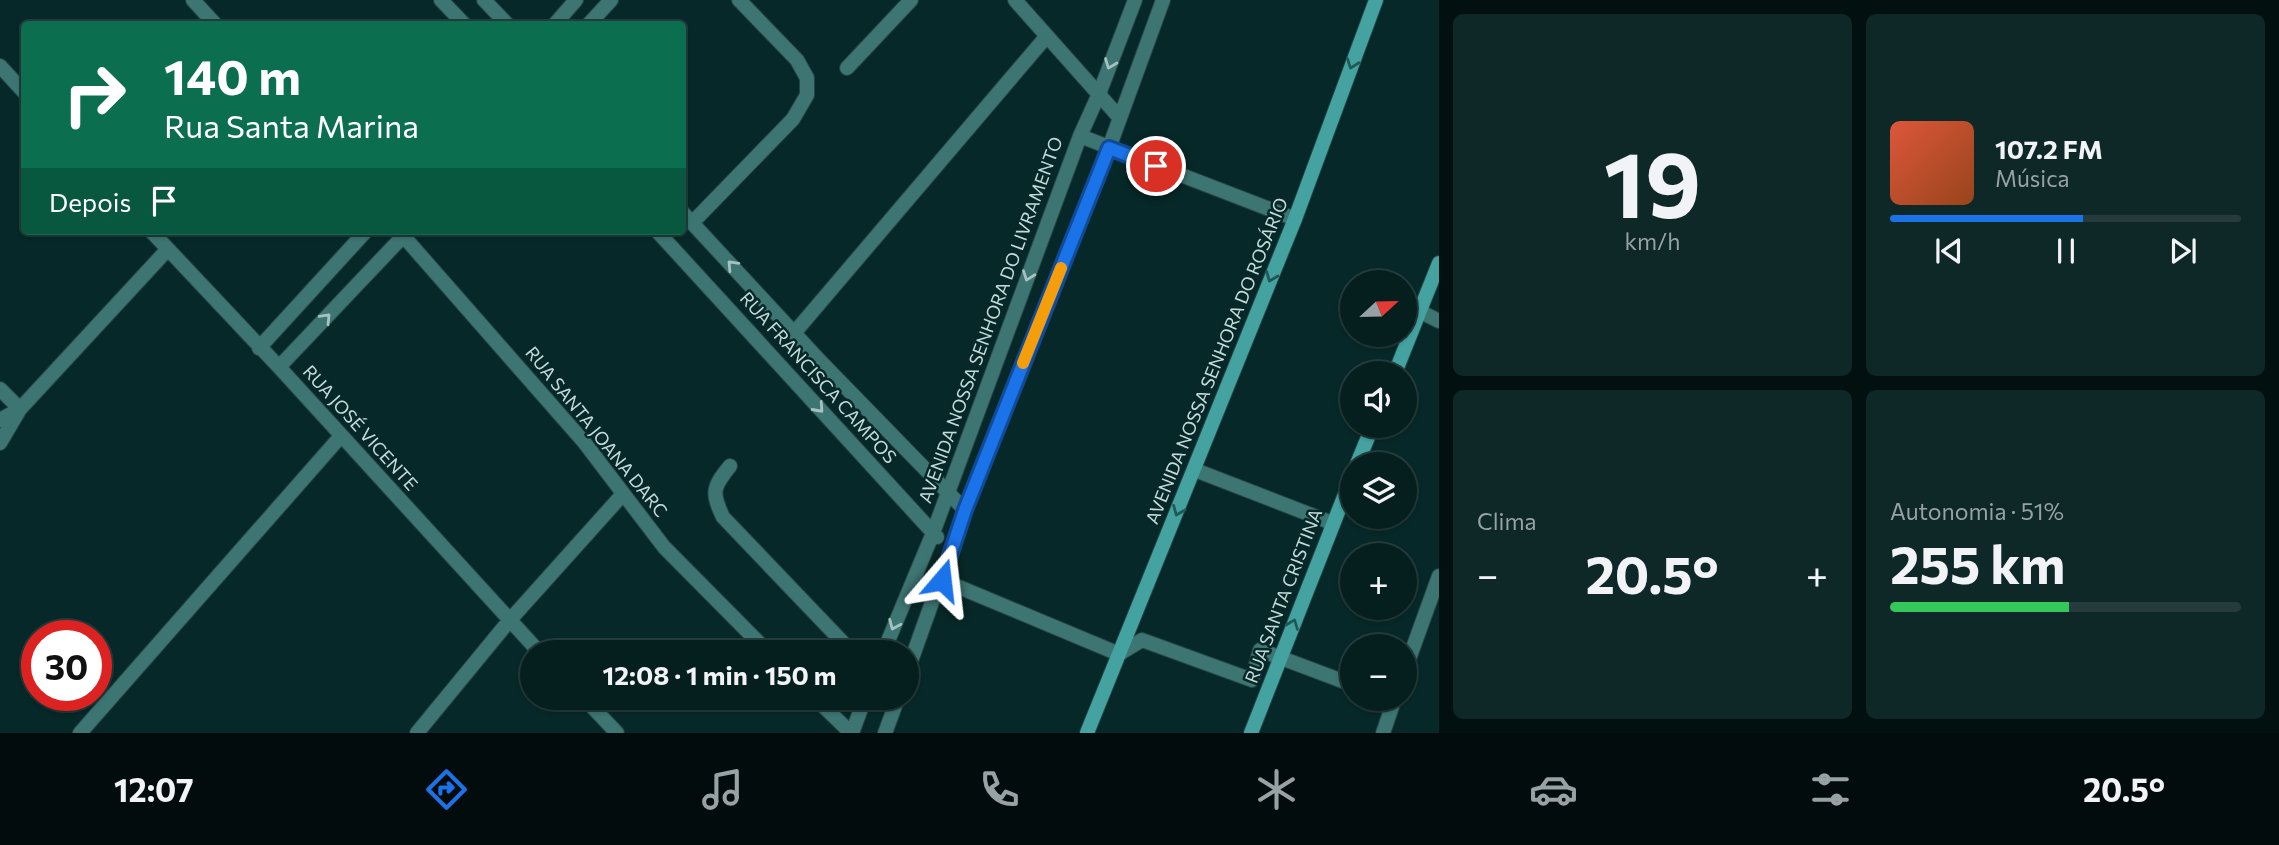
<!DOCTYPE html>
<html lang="pt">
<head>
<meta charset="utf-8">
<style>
  :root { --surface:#051e1e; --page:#0e2727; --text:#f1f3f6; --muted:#97a2a4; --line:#263c3c; --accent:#1a73e8 }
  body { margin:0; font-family:Commissioner,sans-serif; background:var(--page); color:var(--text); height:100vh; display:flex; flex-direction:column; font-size:26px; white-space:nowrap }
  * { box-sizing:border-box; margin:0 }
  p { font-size:23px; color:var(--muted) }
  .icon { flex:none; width:38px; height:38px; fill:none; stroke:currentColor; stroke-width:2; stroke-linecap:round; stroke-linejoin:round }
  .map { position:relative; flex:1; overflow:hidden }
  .drawer { display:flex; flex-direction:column; gap:14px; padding:14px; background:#031010; width:840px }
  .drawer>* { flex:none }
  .top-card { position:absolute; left:21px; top:21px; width:665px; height:214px; border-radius:7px; box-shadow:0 2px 5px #0004,0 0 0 2px var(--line); background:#0b6e4f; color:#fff; overflow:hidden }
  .needle { width:46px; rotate:68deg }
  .tools { position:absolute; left:1340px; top:270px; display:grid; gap:14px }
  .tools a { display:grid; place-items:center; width:77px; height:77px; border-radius:50%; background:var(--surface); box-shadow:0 2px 5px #0004,0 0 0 2px var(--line); font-size:35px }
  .speed { position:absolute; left:21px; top:620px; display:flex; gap:14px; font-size:35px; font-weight:700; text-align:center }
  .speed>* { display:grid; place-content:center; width:91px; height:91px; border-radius:50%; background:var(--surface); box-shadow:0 2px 5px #0004,0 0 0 2px var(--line); line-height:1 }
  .speed .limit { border:10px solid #d22; background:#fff; color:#111 }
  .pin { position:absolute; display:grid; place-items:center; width:60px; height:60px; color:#fff; margin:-30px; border:4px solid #fff; border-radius:50%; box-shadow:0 2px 7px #0007 }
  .me { position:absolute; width:77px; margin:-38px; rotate:17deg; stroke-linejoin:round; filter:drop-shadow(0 0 5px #0008) }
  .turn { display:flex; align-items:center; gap:24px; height:147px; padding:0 28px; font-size:32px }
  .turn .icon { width:91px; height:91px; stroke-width:2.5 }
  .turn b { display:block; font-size:49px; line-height:60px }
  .then { display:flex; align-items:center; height:66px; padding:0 28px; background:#0003; gap:14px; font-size:26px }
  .big { font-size:52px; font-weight:700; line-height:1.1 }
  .drawer .tile { flex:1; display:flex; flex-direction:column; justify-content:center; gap:10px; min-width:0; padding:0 24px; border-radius:10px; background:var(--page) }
  .drawer .dial { align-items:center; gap:0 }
  .dial b { font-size:91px; line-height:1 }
  .song { display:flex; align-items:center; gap:21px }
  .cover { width:84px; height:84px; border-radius:10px; background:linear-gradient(135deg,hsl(10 70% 55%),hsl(20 70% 35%)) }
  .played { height:7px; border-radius:4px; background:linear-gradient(90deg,var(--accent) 55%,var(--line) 55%) }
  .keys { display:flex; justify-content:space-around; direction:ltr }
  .heat { display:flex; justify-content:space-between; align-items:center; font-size:38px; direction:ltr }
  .charge { height:10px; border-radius:5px; background:linear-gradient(90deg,#34c759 51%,var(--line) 0) }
  .drawer .tiles { flex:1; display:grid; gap:14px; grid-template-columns:repeat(2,1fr) }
  .trip { position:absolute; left:520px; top:640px; width:399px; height:70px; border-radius:35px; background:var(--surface); box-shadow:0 2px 5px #0004,0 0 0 2px var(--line); font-weight:700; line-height:70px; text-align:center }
  .dock { display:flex; height:112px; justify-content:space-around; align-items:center; background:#020c0c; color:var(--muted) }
  .dock .icon { width:49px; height:49px }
  .dock .active { color:var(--accent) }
  .dock b { font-size:32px; color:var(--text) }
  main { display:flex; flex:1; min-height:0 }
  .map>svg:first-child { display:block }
</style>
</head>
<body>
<main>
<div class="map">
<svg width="1439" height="733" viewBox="0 0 1439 733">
  <rect width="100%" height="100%" fill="#072828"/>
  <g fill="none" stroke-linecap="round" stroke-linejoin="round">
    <g stroke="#254544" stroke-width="16">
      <path id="street" d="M193,0L215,24
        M441,0L464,24
        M484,0L507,24
        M1015,0L1119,117
        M555,24L576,0
        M589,24L611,0
        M0,66L24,92
        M847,68L911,0
        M1080,136L1295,219
        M682,212L819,360L965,510
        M693,222L793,119L807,95V78L797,60L739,0
        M151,231L279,367L540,653
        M399,231L584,442L664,547L769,653
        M657,231L937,537
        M1421,312L1439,321
        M795,332L1046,37
        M259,348L366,231
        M279,367L408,231
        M0,389L20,409
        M0,420L20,409
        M0,443L20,409L168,249
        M730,466C713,487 711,492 723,517L853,653
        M1195,470L1332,523
        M942,580L1119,654L1142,640L1252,680L1260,650L1353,685
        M883,653L933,533L1080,136L1099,94L1135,0
        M1405,670L1439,576
        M906,675L965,510L1109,148L1163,0
        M584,698L617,733
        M815,698L851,733
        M80,733L341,436
        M417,733L509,621L623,494
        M852,733L865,698
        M885,733L898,698
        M1383,733L1395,698"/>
    </g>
    <g stroke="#254544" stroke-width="16">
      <path id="secondary" d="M1395,373L1439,263
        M1357,464L1373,425
        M1087,733L1295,219L1376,0
        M1251,733L1353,474"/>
    </g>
    <use href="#street" stroke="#3d7573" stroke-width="14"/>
    <use href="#secondary" stroke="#44a3a1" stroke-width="14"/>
  </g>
  <defs><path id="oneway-chevron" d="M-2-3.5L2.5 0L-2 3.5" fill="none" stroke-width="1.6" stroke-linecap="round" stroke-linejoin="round" transform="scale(1.75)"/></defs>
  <g stroke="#a3c2c0">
    <use href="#oneway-chevron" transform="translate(1110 64) rotate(111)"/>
    <use href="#oneway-chevron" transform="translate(732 265) rotate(-133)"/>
    <use href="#oneway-chevron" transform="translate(1028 276) rotate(110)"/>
    <use href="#oneway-chevron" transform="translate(326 318) rotate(-46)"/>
    <use href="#oneway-chevron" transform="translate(819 408) rotate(48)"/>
    <use href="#oneway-chevron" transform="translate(894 625) rotate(113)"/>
  </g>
  <g stroke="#1f5958">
    <use href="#oneway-chevron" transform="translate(1352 64) rotate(110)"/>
    <use href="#oneway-chevron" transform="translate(1271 277) rotate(112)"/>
    <use href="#oneway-chevron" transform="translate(1178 511) rotate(112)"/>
    <use href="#oneway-chevron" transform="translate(1293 624) rotate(-69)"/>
  </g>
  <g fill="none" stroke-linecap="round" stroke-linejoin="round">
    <g stroke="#114b97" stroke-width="18">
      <path id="route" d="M942,580L965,510L1109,148L1156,166"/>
    </g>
    <use href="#route" stroke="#1a73e8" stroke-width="12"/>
    <path stroke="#f59e0b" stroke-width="12" d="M1023,363L1061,268"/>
  </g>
  <g text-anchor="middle" stroke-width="5" stroke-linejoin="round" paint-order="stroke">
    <g font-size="18" fill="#c5dbda" stroke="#072828">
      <text transform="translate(991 320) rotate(-70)" y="6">AVENIDA NOSSA SENHORA DO LIVRAMENTO</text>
      <text transform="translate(1217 361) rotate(-68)" y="6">AVENIDA NOSSA SENHORA DO ROSÁRIO</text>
      <text transform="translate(818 378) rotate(48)" y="6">RUA FRANCISCA CAMPOS</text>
      <text transform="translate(360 428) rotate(48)" y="6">RUA JOSÉ VICENTE</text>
      <text transform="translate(596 432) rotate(51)" y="6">RUA SANTA JOANA DARC</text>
      <text transform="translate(1284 596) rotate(-69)" y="6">RUA SANTA CRISTINA</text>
    </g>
  </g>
</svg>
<div class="tools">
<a><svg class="needle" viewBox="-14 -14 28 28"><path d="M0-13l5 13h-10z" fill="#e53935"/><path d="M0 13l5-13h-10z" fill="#97a2a4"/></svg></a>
<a><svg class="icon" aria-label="sound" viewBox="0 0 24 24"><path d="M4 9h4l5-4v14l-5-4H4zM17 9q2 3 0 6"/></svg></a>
<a><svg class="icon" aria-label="layers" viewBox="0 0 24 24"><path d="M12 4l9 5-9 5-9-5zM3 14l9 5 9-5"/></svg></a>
<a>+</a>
<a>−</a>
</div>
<div class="speed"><div class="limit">30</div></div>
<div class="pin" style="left:1156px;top:166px;background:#d93025"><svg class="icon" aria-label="arrive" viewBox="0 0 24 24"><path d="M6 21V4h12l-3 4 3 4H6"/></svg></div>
<svg class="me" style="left:942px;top:580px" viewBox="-20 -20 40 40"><path d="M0-17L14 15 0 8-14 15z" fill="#1a73e8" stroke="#fff" stroke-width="4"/></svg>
<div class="trip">12:08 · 1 min · 150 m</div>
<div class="top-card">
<div class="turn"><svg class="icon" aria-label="right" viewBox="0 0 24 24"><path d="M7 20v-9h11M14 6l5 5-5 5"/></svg><div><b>140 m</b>Rua Santa Marina</div></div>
<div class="then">Depois<svg class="icon" aria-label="arrive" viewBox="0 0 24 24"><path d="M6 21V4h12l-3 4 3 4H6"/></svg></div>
</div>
</div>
<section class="drawer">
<div class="tiles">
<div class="tile dial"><b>19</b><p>km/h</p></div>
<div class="tile">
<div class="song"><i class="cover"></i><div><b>107.2 FM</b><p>Música</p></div></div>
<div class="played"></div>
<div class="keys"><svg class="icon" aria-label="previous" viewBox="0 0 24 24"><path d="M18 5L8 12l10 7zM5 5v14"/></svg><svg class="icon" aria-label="pause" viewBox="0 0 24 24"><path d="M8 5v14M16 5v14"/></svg><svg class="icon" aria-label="next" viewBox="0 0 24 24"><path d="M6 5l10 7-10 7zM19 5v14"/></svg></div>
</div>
<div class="tile"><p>Clima</p>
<div class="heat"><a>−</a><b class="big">20.5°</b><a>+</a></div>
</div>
<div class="tile"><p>Autonomia · 51%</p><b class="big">255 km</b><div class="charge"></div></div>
</div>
</section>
</main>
<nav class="dock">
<b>12:07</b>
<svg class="icon active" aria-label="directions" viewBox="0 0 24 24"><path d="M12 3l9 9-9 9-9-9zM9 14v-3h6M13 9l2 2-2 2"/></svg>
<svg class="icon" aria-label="music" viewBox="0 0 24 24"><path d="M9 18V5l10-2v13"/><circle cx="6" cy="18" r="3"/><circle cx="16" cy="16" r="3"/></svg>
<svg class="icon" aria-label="phone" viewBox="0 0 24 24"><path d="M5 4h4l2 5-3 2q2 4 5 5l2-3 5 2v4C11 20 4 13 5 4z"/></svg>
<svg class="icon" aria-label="climate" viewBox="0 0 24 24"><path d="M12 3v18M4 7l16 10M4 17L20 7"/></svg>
<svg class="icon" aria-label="car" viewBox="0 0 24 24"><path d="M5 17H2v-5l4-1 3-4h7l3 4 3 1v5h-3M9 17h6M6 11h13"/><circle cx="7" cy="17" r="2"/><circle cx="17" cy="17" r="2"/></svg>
<svg class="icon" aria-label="filters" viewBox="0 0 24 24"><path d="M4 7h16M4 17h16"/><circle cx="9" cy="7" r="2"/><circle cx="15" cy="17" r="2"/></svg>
<b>20.5°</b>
</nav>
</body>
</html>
